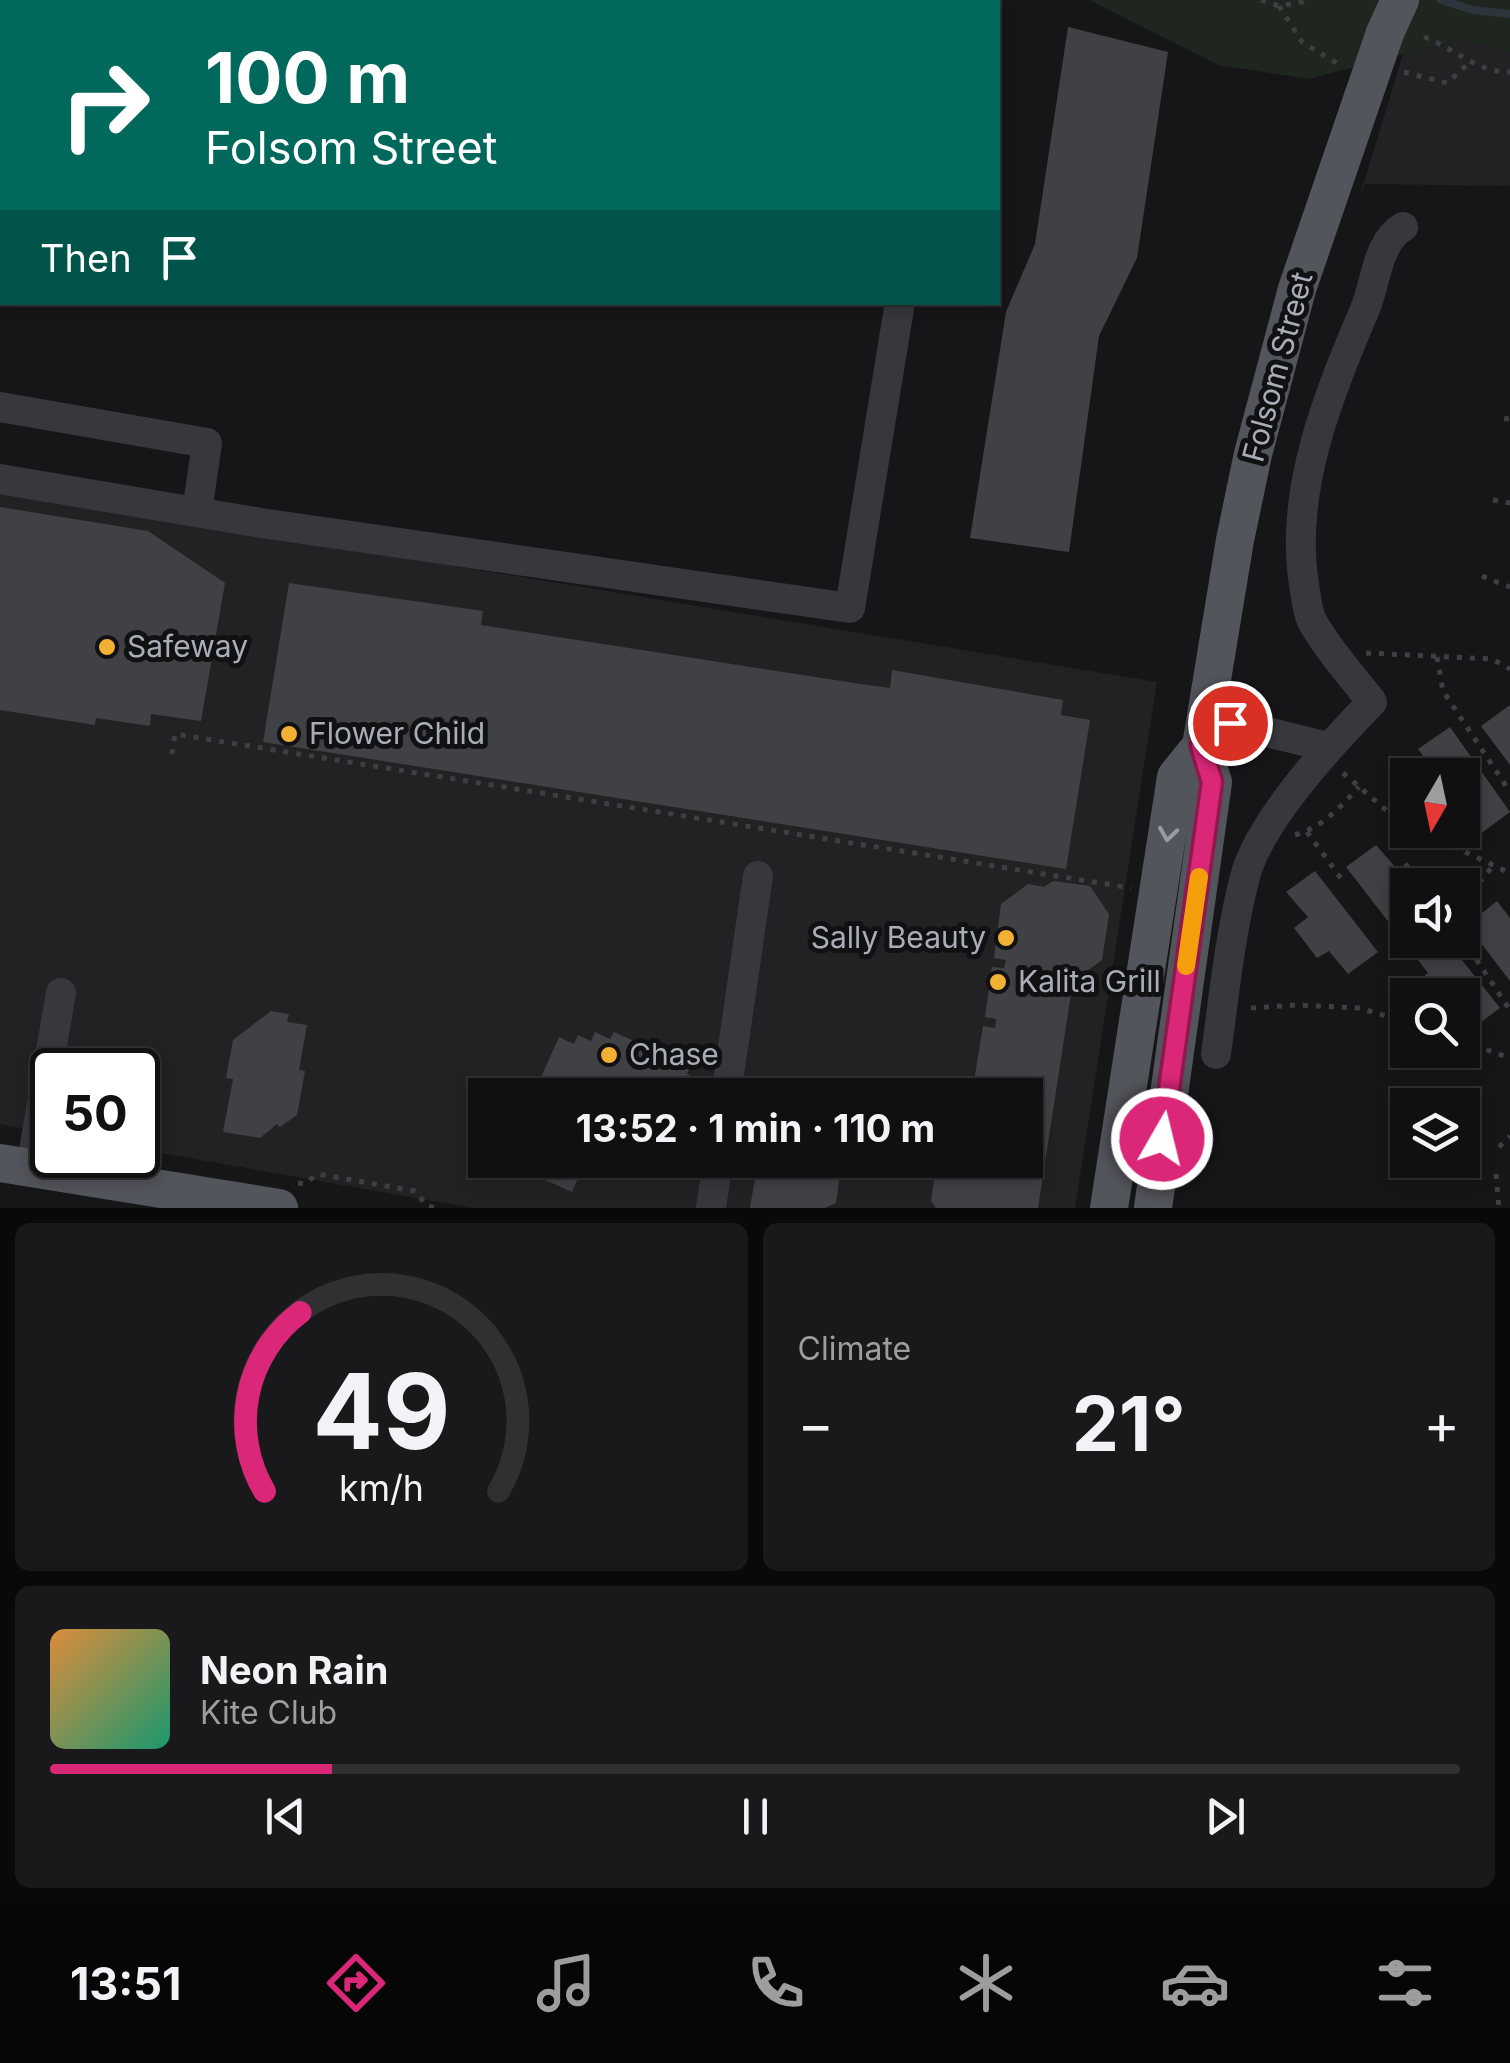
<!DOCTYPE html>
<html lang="en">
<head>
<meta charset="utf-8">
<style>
  :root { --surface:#101012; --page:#19191b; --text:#f1f3f6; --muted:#9c9d9f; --line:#303032; --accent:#db2777 }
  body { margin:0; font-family:Inter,sans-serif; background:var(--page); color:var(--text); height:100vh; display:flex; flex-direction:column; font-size:38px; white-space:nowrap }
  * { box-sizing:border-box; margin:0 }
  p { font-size:32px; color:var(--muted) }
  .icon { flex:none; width:55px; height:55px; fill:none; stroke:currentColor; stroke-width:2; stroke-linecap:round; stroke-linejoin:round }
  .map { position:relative; height:1208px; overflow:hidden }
  .sheet { display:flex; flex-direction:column; gap:15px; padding:15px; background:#09090a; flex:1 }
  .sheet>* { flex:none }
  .guide { position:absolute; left:0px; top:0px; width:1000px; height:305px; box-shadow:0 5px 15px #0003,0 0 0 2px var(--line); background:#00695c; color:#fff; overflow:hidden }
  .needle { width:65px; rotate:189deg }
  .tools { position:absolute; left:1390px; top:758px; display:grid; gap:20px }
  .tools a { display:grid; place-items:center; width:90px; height:90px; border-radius:0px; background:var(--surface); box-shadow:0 5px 15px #0003,0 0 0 2px var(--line); font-size:50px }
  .speed { position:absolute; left:30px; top:1048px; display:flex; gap:20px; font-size:50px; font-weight:700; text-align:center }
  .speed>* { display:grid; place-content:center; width:130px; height:130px; border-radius:50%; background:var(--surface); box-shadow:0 5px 15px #0003,0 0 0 2px var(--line); line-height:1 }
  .speed .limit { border:5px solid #111; border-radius:15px; background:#fff; color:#111 }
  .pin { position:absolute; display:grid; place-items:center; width:85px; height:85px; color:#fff; margin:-42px; border:5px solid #fff; border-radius:50%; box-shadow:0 2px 10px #0007 }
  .me { position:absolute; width:110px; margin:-55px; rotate:8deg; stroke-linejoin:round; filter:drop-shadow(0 0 8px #0008) }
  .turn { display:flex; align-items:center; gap:35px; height:210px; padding:0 40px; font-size:45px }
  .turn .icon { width:130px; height:130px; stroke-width:2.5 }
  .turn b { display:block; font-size:70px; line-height:85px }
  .then { display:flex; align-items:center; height:95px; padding:0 40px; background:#0003; gap:20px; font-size:38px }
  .big { font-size:75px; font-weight:700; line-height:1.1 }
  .sheet .tile { flex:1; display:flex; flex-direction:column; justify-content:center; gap:15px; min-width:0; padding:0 35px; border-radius:15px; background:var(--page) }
  .sheet .dial { align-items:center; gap:0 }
  .dial svg { height:260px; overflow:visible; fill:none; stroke:var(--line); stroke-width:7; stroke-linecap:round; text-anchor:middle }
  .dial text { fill:var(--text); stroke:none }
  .song { display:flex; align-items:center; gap:30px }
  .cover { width:120px; height:120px; border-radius:15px; background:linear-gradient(135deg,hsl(30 70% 55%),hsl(160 70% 35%)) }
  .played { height:10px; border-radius:5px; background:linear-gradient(90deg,var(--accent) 20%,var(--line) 20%) }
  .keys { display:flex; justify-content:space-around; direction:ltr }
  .heat { display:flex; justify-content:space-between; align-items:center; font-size:55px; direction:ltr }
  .sheet .tiles { flex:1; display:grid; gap:15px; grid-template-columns:1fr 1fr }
  .tile:last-child { grid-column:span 2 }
  .trip { position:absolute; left:468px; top:1078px; width:575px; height:100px; border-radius:0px; background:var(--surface); box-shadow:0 5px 15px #0003,0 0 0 2px var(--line); font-weight:700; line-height:100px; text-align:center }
  .dock { display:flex; height:160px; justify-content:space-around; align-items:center; background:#060607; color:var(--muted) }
  .dock .icon { width:70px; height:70px }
  .dock .selected { color:var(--accent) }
  .dock b { font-size:45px; color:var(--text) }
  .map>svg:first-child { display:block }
</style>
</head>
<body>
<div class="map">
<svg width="1510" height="1208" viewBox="0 0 1510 1208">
  <rect width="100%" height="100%" fill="#161618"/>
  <path fill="#222225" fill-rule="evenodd" d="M1510,0V186L1365,184L1358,202L1406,44Z
    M0,491L1157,682L1075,1208H473L138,1149V1070H52V1134L0,1124ZM485,1095H1025V1160H485Z"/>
  <path fill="#1e261f" d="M269,0H537L525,2Z
    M1089,0H1510V51L1457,40L1309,79L1218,65Z"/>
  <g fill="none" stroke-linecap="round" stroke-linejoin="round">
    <path stroke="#2c353c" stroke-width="8" d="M1441,0L1473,10L1510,14"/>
  </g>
  <path fill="#404145" d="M1068,27L1168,52L1137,258L1099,336L1069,552L970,538L1006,312L1035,244Z
    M0,507L148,531L225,583L201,721L151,714L150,726L96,718L95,725L0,710Z
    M289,583L483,611L481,625L861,684L890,688L892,670L1063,700L1061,715L1090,720L1066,869L263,742Z
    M1510,705V765L1481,726Z
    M1450,727L1510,812L1480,834L1462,809V775H1437L1418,749Z
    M1376,845L1398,870L1407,862L1425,885H1408V940H1446L1500,1008L1469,1031L1462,1024V995H1424L1415,983L1428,973L1346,867Z
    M1315,871L1378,952L1348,974L1329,951L1317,958L1294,928L1308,917L1286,892Z
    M1053,881L1090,886L1109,914L1102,960L1073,981L1038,1208H936L931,1201L937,1160H1025V1095H989L984,1089L973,1087L983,1026L995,1028L996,1019L985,1017L992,967L1004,968L1006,960L994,958L1001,904L1028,884L1044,887Z
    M1497,901L1510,918V981L1467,925Z
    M271,1011L289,1014L287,1022L307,1025L299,1070L305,1071L297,1115L280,1127L277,1124L260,1138L223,1132L233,1079L226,1078L233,1040Z
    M595,1032L610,1039L614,1032L691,1066L687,1074L706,1082L700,1095H533L559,1037L574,1044L578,1035L591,1041Z
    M541,1160H586L572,1192L534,1175Z
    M758,1160H842L836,1203L825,1208H750Z"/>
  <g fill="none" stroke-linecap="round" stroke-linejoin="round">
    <path stroke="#3d3f44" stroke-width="5" stroke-dasharray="5 8" stroke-linecap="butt" d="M381,0L385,2
      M415,0V2
      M1261,0L1279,6L1312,0
      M844,2L848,0
      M1279,6L1302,42L1340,65
      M1424,37C1454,48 1478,73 1510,72
      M1404,72L1447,83L1470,62
      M1504,419L1510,418
      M1493,500L1510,503
      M1482,576L1510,587
      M1366,653L1492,659L1510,669
      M1437,657L1443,691L1510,792
      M172,754L175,734L1131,888
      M1343,773L1393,816L1408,824
      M1418,830L1510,873
      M1307,832L1343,881
      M1295,835C1323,827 1339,808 1359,787
      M1462,902L1494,865
      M1462,938L1510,1010
      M1251,1008L1296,1005L1360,1008L1408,1023
      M1462,1041L1510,1058
      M1499,1147L1510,1136
      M1496,1174L1499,1208
      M298,1183L304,1184L318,1174L415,1191L427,1206L437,1208"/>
    <path stroke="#37383d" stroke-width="30" d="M42,2V0
      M0,60H2
      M0,257L2,242
      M0,407L207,443L197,512
      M0,479L261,523L850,608L900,302
      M1206,717L1328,747
      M1216,1054C1224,996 1230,934 1245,877C1259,821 1332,743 1372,702C1352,676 1328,650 1312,621C1307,611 1306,596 1304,584C1289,490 1329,394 1365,309C1376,283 1377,242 1403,227
      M726,1095L758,876
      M31,1168L61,993
      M711,1208L718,1160"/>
    <path stroke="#53555c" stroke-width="38" d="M0,1163L279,1208
      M1109,1208L1176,777L1201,746
      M1153,1208L1213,782L1201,746L1235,540L1253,454L1297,289L1385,33"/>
    <path stroke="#53555c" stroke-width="38" d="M1385,33L1400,0"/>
  </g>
  <defs><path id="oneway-chevron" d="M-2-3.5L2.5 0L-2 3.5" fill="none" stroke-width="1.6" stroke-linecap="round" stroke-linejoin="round" transform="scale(2.5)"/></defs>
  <use stroke="#979ba6" href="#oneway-chevron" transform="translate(1168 834) rotate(98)"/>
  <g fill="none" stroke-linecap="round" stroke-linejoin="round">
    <g stroke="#8e194d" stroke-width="25">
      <path id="route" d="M1162,1139L1212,782L1201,746L1206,717L1230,723"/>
    </g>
    <use href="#route" stroke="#db2777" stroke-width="18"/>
    <path stroke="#f59e0b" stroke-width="18" d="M1186,966L1199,877"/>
  </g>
  <g fill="#f2b134" stroke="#111113" stroke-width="4">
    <circle cx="107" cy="647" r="10"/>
    <circle cx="289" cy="734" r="10"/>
    <circle cx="1006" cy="938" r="10"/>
    <circle cx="998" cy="982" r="10"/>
    <circle cx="609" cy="1055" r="10"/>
  </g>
  <g text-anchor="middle" stroke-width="10" stroke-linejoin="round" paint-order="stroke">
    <g font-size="30" fill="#a8adb8" stroke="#111113">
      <text transform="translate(1278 367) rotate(-75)" y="10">Folsom Street</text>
    </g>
    <g font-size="30" fill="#a8adb8" stroke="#111113" text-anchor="start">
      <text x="127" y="657">Safeway</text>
      <text x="309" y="744">Flower Child</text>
      <text x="986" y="948" text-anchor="end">Sally Beauty</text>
      <text x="1018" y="992">Kalita Grill</text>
      <text x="629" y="1065">Chase</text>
    </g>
  </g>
</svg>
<div class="tools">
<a><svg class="needle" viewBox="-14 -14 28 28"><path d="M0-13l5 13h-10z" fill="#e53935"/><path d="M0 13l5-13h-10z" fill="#9c9d9f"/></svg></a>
<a><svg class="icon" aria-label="sound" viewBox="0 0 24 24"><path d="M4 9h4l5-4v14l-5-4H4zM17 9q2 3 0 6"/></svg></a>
<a><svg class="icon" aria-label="search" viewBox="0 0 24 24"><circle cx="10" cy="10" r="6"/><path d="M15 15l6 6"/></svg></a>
<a><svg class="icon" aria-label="layers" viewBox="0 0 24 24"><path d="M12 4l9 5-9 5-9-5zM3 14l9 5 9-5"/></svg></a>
</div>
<div class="speed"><div class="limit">50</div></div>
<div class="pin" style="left:1230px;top:723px;background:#d93025"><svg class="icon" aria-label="arrive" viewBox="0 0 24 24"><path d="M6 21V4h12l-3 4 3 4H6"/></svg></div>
<svg class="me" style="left:1162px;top:1139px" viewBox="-20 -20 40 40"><circle r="17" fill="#db2777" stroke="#fff" stroke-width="3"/><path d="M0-11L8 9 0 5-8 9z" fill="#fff"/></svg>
<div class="trip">13:52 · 1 min · 110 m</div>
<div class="guide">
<div class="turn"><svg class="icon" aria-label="right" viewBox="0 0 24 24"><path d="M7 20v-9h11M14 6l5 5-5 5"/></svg><div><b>100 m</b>Folsom Street</div></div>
<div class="then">Then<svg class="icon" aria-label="arrive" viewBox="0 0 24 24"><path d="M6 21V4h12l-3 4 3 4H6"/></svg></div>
</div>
</div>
<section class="sheet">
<div class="tiles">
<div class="tile dial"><svg viewBox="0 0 100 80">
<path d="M14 69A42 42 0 1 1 86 69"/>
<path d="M14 69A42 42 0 0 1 25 14" stroke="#db2777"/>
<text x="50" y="56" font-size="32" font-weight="700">49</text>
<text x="50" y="72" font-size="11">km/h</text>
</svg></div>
<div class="tile"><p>Climate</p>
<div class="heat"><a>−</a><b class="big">21°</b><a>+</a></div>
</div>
<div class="tile">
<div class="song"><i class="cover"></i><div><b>Neon Rain</b><p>Kite Club</p></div></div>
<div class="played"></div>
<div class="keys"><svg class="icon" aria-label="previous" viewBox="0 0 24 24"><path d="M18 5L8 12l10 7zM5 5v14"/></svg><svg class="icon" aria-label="pause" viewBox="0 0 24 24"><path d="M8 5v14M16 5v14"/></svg><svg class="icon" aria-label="next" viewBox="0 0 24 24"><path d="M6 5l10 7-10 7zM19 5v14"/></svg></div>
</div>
</div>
</section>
<nav class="dock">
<b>13:51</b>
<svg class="icon selected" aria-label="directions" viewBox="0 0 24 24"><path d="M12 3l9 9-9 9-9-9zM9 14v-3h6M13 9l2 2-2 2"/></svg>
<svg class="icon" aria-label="music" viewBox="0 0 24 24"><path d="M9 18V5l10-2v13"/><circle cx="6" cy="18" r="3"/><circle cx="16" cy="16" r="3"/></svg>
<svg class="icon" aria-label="phone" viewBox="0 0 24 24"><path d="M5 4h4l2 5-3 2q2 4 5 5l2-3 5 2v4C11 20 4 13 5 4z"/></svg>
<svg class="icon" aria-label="climate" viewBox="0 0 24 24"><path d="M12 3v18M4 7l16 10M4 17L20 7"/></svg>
<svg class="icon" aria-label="car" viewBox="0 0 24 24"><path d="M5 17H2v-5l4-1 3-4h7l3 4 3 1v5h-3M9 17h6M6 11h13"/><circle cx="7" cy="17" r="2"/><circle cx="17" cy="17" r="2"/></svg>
<svg class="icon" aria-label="filters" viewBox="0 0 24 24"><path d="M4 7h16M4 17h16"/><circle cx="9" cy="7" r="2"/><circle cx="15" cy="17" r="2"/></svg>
</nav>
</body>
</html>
